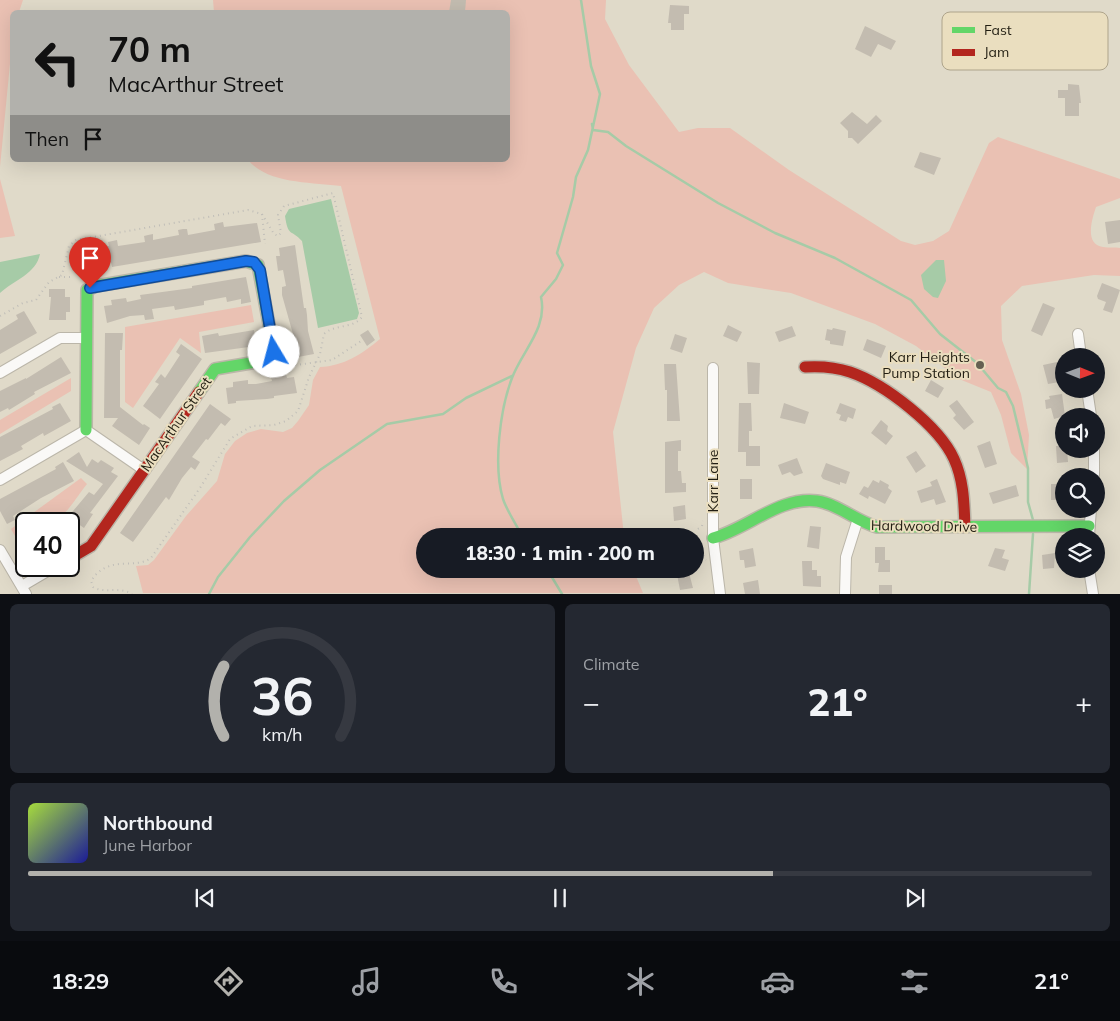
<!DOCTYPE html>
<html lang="en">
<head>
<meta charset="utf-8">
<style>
  :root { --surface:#171b24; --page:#242831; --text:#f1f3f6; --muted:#9ea1a6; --line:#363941; --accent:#b2b1ac }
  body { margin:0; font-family:Mulish,sans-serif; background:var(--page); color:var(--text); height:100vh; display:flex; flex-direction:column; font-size:19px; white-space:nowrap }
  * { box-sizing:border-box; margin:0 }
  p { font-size:16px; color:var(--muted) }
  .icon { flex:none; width:28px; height:28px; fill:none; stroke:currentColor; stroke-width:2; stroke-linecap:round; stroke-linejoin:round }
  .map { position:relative; height:594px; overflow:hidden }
  .side { display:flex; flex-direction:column; gap:10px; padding:10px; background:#0d0f14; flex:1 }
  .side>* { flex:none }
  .guide { position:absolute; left:10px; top:10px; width:500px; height:152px; border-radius:8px; box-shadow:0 5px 20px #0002; background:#b2b1ac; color:#111; overflow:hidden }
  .needle { width:32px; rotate:91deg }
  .controls { position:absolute; left:1055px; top:348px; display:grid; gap:10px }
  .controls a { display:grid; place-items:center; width:50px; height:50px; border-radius:50%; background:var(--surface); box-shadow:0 5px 20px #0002; font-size:25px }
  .speed { position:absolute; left:15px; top:512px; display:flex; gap:10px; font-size:25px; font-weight:700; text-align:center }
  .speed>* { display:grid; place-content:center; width:65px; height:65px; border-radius:50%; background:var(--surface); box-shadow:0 5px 20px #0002; line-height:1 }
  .speed .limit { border:2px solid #111; border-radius:8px; background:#fff; color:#111 }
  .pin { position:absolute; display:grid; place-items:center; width:42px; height:42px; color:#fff; margin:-51px -21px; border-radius:50% 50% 50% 0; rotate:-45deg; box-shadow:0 0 5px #0007 }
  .pin .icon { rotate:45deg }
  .me { position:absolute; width:55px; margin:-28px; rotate:352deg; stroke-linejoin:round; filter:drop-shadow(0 0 4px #0008) }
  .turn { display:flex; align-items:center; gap:18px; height:105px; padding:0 15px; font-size:22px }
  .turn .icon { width:65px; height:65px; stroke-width:2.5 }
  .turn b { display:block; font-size:35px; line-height:42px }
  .then { display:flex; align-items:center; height:48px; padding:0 15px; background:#0003; gap:10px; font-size:19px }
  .big { font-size:38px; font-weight:800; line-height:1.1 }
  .side .tile { flex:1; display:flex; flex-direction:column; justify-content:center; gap:8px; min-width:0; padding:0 18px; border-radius:8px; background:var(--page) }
  .side .dial { align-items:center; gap:0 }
  .dial svg { height:130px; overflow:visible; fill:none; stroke:var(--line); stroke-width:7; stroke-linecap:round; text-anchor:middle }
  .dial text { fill:var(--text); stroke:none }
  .song { display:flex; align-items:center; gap:15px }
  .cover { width:60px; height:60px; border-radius:8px; background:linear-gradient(135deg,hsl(80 70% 55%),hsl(240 70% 35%)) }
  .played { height:5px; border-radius:2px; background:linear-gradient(90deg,var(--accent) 70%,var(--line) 70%) }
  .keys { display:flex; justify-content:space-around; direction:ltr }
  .heat { display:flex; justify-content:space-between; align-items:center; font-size:28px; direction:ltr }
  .side .tiles { flex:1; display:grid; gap:10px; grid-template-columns:1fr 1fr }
  .tile:last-child { grid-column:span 2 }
  .trip { position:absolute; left:416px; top:528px; width:288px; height:50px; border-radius:25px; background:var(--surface); box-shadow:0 5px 20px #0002; font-weight:800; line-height:50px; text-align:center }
  .tab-bar { display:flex; height:80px; justify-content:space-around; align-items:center; background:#090b0e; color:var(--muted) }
  .tab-bar .icon { width:35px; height:35px }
  .tab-bar .current { color:var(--accent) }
  .tab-bar b { font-size:22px; color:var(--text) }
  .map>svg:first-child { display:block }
</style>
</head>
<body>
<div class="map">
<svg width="1120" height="594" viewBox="0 0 1120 594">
  <rect width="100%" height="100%" fill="#e0dac9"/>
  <path fill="#eac1b3" d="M0,0H23L19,12H12V43L0,167Z
    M213,0H606L605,19L629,65L679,132L698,128H730L789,170L901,241L915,245L933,241L949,231L989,143L998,137L1120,179V198L1096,207C1092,219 1084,244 1103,247C1109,248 1115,247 1120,248V276L1094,275L1022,286L1001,306L1002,340L1021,394L1029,435L1027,469L1011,453L1001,415L991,392L959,379L916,346L875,324L791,293L728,283L704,272L679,285L654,308L636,348L613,432L624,536H425V569H633L643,593H143L136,566L148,565L154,560L186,516L217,481L225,454L235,441L247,433L261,429L283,432L292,428L298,421L309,405L313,380L320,367C344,366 362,354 380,339L341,186C312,182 268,184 248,160H508V12H214Z
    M0,179L15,236L0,238Z
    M251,305L254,322L199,332L201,353L180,338L133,408L125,402V327Z
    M71,378V391L0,434V420Z
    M81,478L87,484C65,512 65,524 26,524V538L19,543L11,529Z"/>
  <path fill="#a6cba7" d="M331,199L359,313L357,319L318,328L302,241C291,229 288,237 285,216L289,209Z
    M40,254C36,274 14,280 0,293V262Z
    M936,260H944L946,281L938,298L933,297L924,289L921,275Z"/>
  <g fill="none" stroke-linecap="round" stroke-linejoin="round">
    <path stroke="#a6cba7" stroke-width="2.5" d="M592,124L593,130L608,132L626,146L718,203L775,233L835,258L911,300L940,334L977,363L998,388L1006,392L1013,406L1028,468V502L1033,520
      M522,536C516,524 507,511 503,499C493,466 500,409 512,378C522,351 548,328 541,297L556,279L563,265L557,253L573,197L576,177L588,150L600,94L591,66L581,0
      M547,569L562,594
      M209,594L218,577L250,537L284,501L320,470L387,424L443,414L466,398L512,376
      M1029,594L1033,534"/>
  </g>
  <path fill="#c3bcb0" d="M451,0H466L465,12H449Z
    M670,5L689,6V14H684V30H671V23H668Z
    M865,26L896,41L891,50L878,44L871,57L855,49Z
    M1068,84L1079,85L1081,103H1079V116H1065V98H1058V90H1068Z
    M852,112L867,124L876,115L882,121L858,144L852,138H848V131L840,123Z
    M920,152L941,158L934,175L914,167Z
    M1120,220V242L1108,244L1105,222Z
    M223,222L224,227L257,223L261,242L112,267L111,262L97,264L98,269L83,271L82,267L75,268L72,252L95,250L94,248L109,246L108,242L117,240L118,246L145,242L144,236L148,235L153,234V240L179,235L178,230L183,229H187L188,235L215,230L214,224Z
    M295,245L304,308H306L307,315L308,331L314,354L298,357L296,349L292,350L289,335L293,334L282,295V287L286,286L283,270L278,271L276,256H280L279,248Z
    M246,277L251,302L241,304V299L227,302L226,297L204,301V305L175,310L174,306L152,309L154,319L145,320L144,315L130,316L107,323L104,306L112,305L111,300L126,298L127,302L141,299L140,295L192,288V286Z
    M1102,283L1120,290L1112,313L1103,310L1106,302L1098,299L1097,296Z
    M49,289H65V297H70V312H66V320H49L51,297H49Z
    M1043,303L1055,308L1042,336L1031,331Z
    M24,311L37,333L0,354V330L18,319L16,315Z
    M728,325L742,332L737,342L723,336Z
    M792,326L796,336L779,342L775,332Z
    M833,328L846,331L843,346L830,344V341L825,340L827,329L832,330Z
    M254,330L256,346L205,353L202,336L218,333L219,336Z
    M368,330L375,340L367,346L360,335Z
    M105,333H123L122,350H120V407L143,425L144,424L150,428L139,445L112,426L118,418H104Z
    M675,334L687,338L682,353L670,349Z
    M867,339L886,346L881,358L863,350Z
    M181,344L202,359L160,419L143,406L159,384L155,382L161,374L165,378L180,355L176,352Z
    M61,357L71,373L34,392L35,394L9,410L8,408L0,412V391L26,378V379Z
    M747,362L760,363L759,394H748Z
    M1057,362L1059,382L1048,384L1043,365Z
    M664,364H676L680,421H667V390H665Z
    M286,374L287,378L294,377L297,393L274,396V398L267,399L236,401V403L228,404L226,388L233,387V382L248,380V384H256L272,381L271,377Z
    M931,380L944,388L938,398L925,391Z
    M1062,394L1065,416L1054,419L1051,408L1046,409L1045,400L1050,399L1049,396Z
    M957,400L974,422L964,430L953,418L956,415L949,406Z
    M60,403L71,421L44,436L43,433L21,446L23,449L0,461V437L53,409L52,407Z
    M739,403H751L752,431H749V446H760V466H746V452H738Z
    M784,403L809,412L805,424L780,418Z
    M840,403L856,409L853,419L848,417L846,422L839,420L841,415L836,413Z
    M210,404L231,419L225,426L221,423L208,440L206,439L192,457L200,462L195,470L191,467L182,478L169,500L166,497L133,542L120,533Z
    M881,420L888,426L887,431L893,436L886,445L871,433Z
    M681,440V451H678V471H681L682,483H686V492L665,493V442Z
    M990,441L997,464L985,468L977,446Z
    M1056,446H1064V449H1067L1068,462L1057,463Z
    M916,451L926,466L916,473L906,457Z
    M79,452L87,467L92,459L98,463L101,460L114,468L111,472L118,476L90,513L93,514L84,528L68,517L89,492L94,495L103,484L66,461Z
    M797,458L803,473L794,476L790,472L782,475L778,465Z
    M63,462L74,481L41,498L13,516L15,520L7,524L0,511V499L56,469L55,467Z
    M826,463L850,472L846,484L840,482V485L823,479L821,476Z
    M740,479H752V499H740Z
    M937,479L946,502L936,505L934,499L921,503L917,491L932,486L930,482Z
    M873,480L879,483L880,480L889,485L888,488L892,491L885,504L869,496L868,499L859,494L864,486L868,488Z
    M1051,484H1064V500H1051Z
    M1016,485L1019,496L993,504L989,493Z
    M685,505L686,519L674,521L673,507Z
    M810,526L821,527L819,549L807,547Z
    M875,547H885V560H890V572H878L879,563H875Z
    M753,548L756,566L745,568L744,560H740L739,551Z
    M995,548L1005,550L1002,558L1009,560L1005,571L988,566Z
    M1055,553L1054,568L1043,569L1042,555Z
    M802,561H812V570H817V576H821V587L803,586Z
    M676,569H688L693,588L680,590Z
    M758,580L760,594H745L743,583Z
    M879,585H892V594H879Z"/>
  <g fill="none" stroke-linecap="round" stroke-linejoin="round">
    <g stroke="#bbb6a9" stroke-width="12">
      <path id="street" d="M1078,334L1081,356
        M713,368V538L720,594
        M0,373L60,338H86
        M1087,389L1091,416
        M1094,449V476
        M0,480L86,430L144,470
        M1089,536L1091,509
        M0,550L26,594
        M1089,569L1093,594
        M22,586L56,566
        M845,594L846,557L857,522"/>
    </g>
    <g stroke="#bbb6a9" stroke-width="14">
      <path id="fast" d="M86,430L87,290L96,286L246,261L258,265L273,346L272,357L268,360L215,369L199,392
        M713,538C747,529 780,496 817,501C838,504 856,521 877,527L1089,526"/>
    </g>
    <g stroke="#bbb6a9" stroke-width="14">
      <path id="jam" d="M805,367C821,366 835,367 850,372C885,384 939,426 954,459C964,481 964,504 965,527
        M69,559L91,546L199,392"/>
    </g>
    <path stroke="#c0beb8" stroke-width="2" stroke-dasharray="1 4" stroke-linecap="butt" d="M262,214L265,244
      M59,277H72
      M0,316L23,303L36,300L49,282L62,275L69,246L76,240L248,210L262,214L274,234L278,236L281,233L278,215L284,206L333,193L362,317C353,329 334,324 324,334L320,354L309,377L298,411L286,421L274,425L252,426L230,439L200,488L151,558C135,570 108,554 91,581L93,587C105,594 119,586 132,594
      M281,362L289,366L332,360L361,341
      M698,529L702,526L703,521
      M701,551L706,560"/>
    <use href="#street" stroke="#faf9f7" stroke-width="10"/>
    <use href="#fast" stroke="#63d668" stroke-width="11"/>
    <use href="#jam" stroke="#b3261e" stroke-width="11"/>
  </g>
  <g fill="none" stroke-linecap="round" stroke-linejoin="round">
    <g stroke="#114b97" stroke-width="12">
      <path id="route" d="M90,288L246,261L254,262L260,270L274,352"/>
    </g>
    <use href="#route" stroke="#1a73e8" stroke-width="9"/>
  </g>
  <circle fill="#646052" stroke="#eadebf" stroke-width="2" cx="980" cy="365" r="5"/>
  <g text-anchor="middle" stroke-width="4" stroke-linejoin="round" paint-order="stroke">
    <g font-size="14" fill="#221e12" stroke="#eadebf" text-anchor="end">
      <text x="970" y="362">Karr Heights<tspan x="970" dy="16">Pump Station</tspan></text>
    </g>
    <g font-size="14" fill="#221e12" stroke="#eadebf">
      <text transform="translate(176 424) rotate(-55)" y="5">MacArthur Street</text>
      <text transform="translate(713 481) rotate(-90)" y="5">Karr Lane</text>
      <text transform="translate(924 526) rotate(1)" y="5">Hardwood Drive</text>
    </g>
  </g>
  <rect x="942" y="12" width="166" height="58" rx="8" fill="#eadebf" stroke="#aea48b" stroke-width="1"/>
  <rect x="952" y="27" width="23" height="6" fill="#63d668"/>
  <rect x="952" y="49" width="23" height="7" fill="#b3261e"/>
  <g font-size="14" fill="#221e12">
    <text x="984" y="35">Fast</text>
    <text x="984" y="57">Jam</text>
  </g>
</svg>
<div class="controls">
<a><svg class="needle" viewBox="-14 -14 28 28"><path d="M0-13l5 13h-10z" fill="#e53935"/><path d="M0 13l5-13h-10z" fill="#9ea1a6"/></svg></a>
<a><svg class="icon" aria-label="sound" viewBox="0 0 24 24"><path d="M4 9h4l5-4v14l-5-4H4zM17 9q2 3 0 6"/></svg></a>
<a><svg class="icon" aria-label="search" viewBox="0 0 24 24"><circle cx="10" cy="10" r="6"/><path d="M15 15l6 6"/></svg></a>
<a><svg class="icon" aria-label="layers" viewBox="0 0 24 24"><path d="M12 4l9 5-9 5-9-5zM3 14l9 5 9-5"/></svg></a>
</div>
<div class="speed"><div class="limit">40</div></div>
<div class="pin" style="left:90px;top:288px;background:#d93025"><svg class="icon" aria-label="arrive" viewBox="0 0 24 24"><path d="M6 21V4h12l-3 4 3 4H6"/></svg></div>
<svg class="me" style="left:274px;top:352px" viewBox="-20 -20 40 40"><circle r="19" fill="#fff"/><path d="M0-13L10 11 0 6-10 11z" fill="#1a73e8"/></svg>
<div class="trip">18:30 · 1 min · 200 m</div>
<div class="guide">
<div class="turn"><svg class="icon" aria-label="left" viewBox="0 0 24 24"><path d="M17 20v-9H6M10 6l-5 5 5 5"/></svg><div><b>70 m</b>MacArthur Street</div></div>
<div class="then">Then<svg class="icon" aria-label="arrive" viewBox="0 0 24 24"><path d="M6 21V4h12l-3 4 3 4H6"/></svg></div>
</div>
</div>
<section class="side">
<div class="tiles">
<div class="tile dial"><svg viewBox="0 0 100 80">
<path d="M14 69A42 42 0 1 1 86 69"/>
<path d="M14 69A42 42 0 0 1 14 26" stroke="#b2b1ac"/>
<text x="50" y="56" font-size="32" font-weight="700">36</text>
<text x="50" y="72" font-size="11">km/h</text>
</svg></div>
<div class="tile"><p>Climate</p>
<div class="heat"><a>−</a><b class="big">21°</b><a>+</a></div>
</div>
<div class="tile">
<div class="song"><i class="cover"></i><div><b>Northbound</b><p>June Harbor</p></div></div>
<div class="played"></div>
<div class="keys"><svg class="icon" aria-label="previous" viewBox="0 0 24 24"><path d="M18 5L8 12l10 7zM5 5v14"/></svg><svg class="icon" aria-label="pause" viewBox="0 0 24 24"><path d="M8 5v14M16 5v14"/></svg><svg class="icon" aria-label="next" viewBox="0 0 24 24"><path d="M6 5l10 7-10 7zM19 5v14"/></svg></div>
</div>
</div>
</section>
<nav class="tab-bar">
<b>18:29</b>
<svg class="icon current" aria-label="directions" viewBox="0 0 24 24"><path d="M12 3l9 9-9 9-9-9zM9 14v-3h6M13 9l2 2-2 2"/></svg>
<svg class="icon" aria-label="music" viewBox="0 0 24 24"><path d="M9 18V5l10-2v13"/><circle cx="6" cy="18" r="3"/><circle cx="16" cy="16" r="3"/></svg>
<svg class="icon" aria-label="phone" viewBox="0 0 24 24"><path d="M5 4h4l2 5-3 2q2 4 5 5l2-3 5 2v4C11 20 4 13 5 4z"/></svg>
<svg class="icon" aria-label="climate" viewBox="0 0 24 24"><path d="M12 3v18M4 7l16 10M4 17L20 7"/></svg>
<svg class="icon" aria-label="car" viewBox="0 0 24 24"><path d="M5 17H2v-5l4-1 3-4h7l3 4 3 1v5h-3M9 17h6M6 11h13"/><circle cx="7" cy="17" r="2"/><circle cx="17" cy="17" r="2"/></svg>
<svg class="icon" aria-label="filters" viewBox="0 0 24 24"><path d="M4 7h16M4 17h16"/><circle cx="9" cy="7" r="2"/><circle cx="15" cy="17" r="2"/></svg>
<b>21°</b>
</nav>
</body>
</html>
